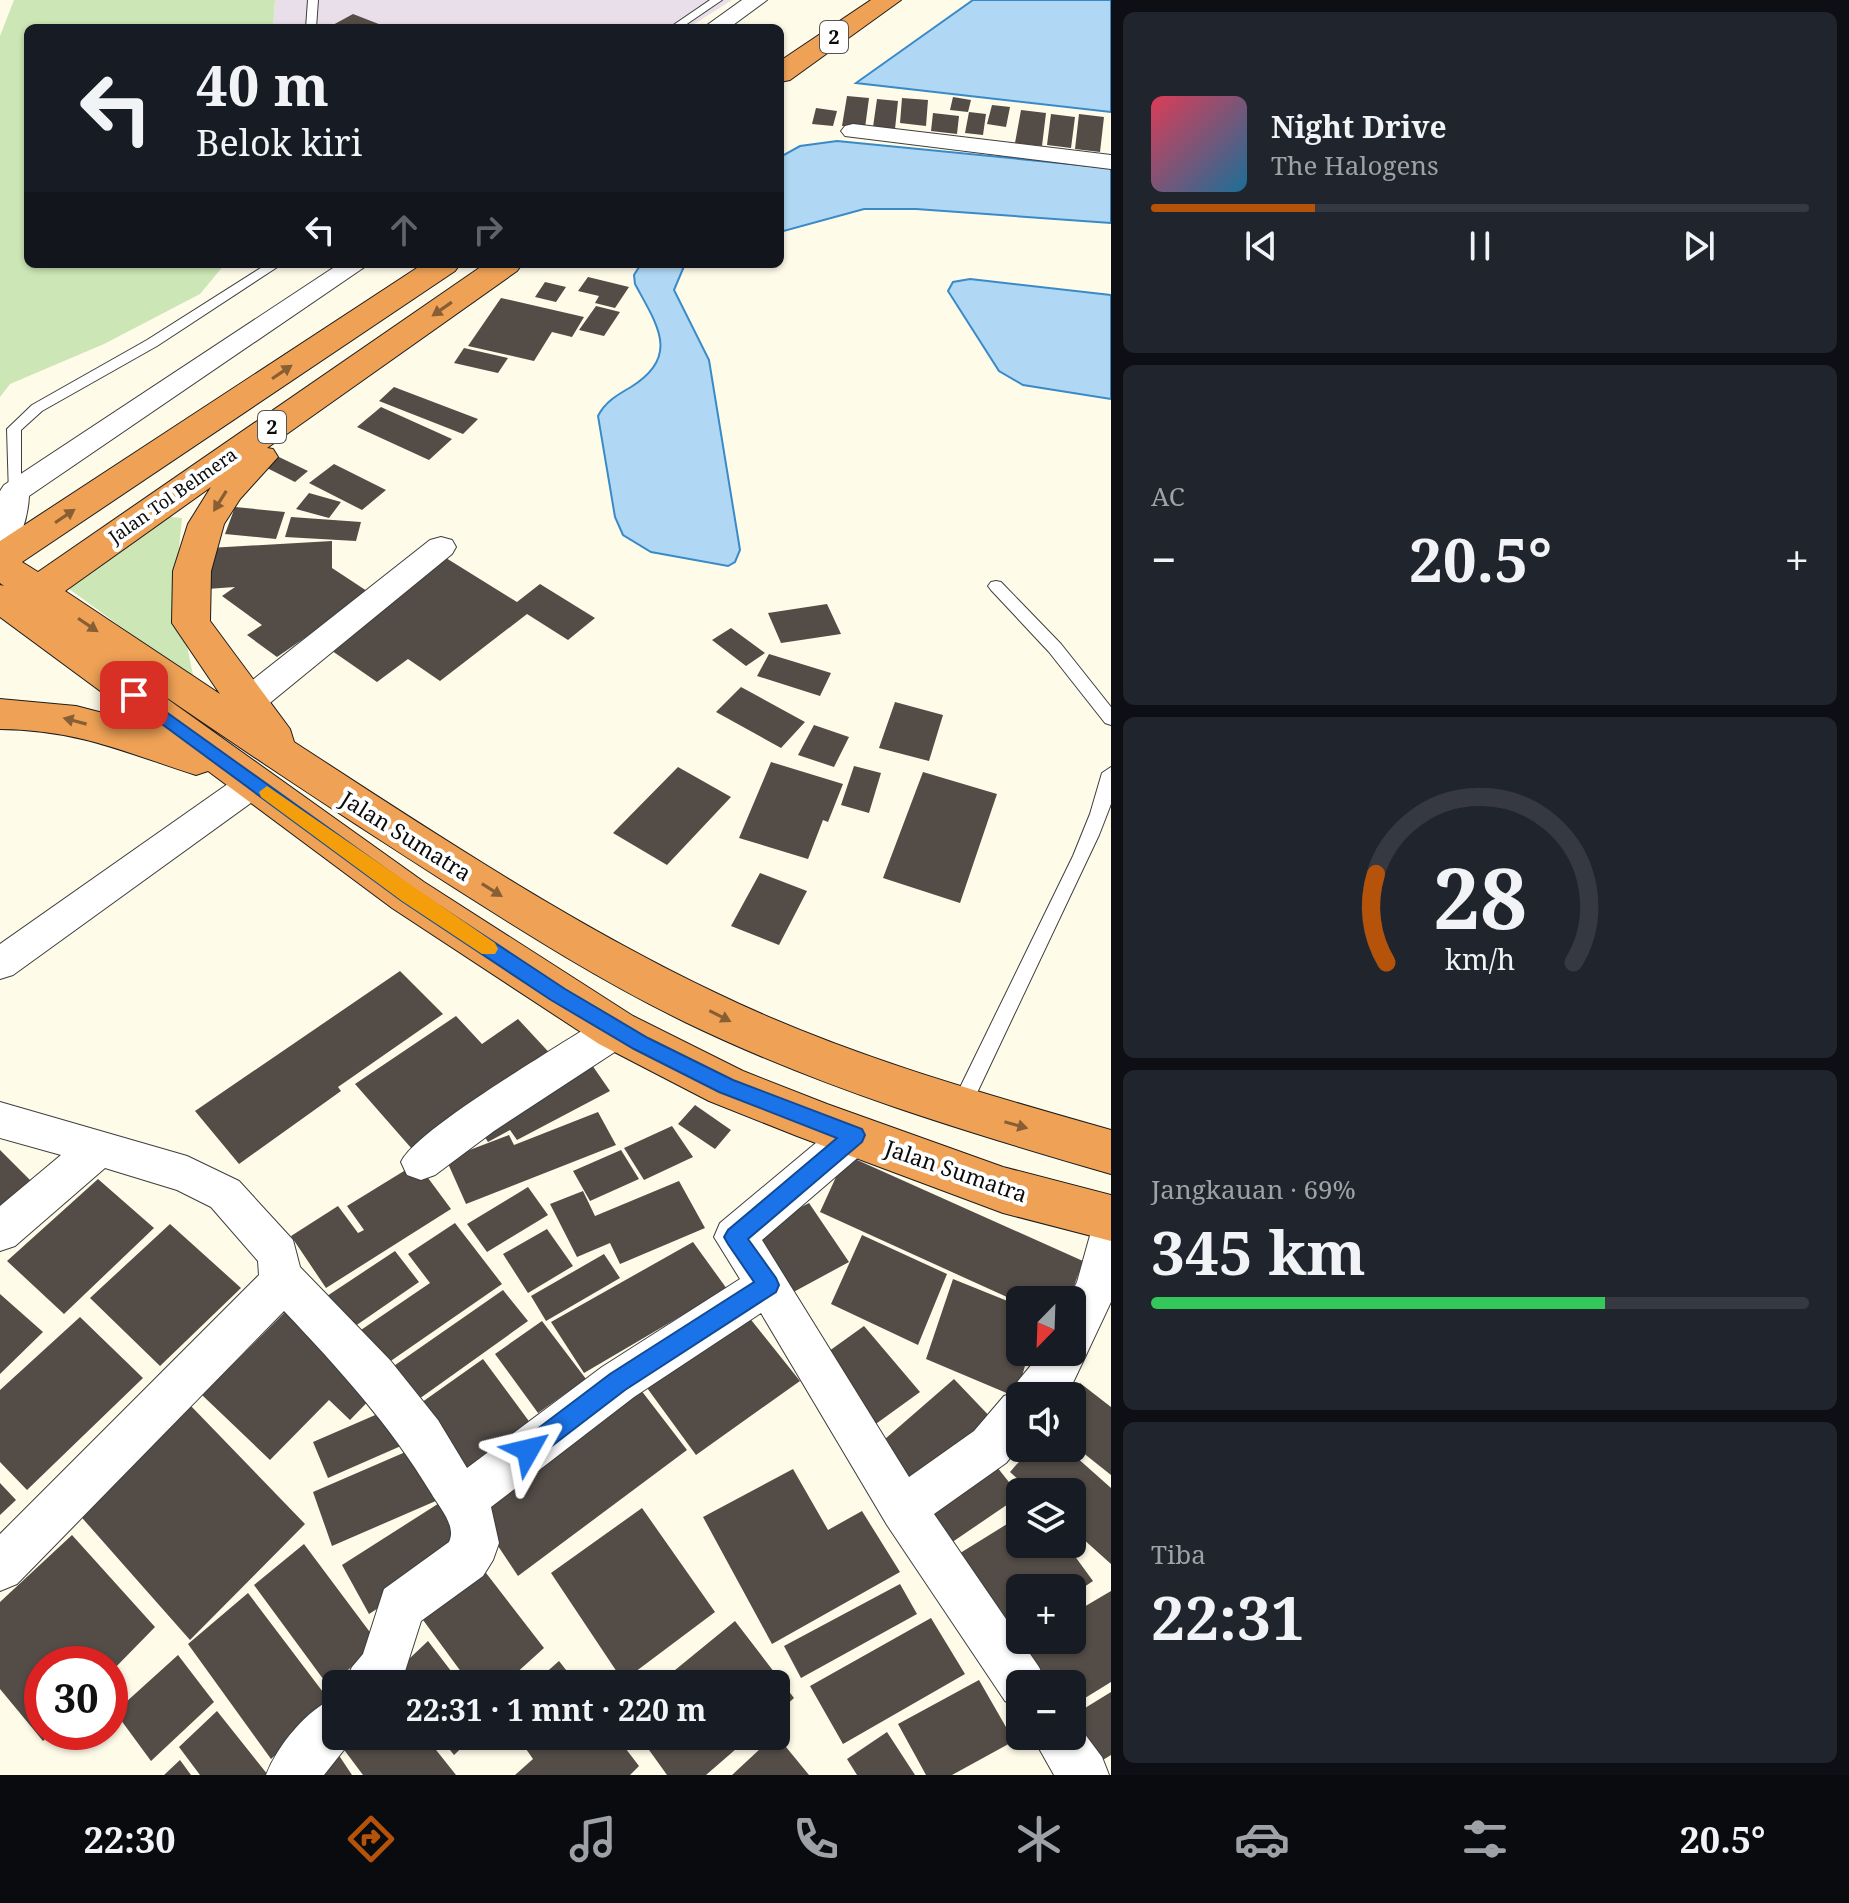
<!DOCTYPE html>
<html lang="id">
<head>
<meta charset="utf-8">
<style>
  :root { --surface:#171b24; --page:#20242c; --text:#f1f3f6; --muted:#9ea1a6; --line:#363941; --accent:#b45309 }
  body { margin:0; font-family:"Noto Serif",serif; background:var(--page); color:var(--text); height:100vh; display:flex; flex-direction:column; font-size:30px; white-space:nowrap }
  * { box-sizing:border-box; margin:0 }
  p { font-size:26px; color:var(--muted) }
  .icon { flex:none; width:44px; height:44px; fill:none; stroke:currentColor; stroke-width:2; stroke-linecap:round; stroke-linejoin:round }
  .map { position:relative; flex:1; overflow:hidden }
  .side { display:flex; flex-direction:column; gap:12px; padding:12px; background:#0d0f14; width:738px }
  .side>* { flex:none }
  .hud { position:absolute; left:24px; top:24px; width:760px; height:244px; border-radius:12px; box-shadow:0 2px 6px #0004; background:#171b24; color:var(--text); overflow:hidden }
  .needle { width:52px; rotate:203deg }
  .buttons { position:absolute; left:1006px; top:1286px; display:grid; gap:16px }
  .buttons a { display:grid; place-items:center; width:80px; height:80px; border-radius:12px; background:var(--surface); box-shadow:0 2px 6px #0004; font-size:40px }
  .speed { position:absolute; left:24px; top:1646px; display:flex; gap:16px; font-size:40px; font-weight:700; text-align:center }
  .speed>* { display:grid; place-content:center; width:104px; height:104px; border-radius:50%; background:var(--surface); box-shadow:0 2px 6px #0004; line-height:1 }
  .speed .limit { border:12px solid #d22; background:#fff; color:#111 }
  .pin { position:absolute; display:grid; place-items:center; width:68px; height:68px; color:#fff; margin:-34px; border-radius:16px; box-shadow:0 4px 12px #0006 }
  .me { position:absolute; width:88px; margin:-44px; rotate:53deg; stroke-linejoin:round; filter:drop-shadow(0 0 6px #0008) }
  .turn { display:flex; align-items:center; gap:28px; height:168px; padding:0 40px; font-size:36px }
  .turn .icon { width:104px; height:104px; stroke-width:2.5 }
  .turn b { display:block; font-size:56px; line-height:68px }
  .lanes { display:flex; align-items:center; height:76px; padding:0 40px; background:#0003; justify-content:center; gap:40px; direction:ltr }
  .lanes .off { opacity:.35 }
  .big { font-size:60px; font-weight:700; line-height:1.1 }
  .side .card { flex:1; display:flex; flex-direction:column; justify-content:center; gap:12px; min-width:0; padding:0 28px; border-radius:12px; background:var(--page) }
  .side .dial { align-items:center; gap:0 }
  .dial svg { height:208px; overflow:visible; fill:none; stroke:var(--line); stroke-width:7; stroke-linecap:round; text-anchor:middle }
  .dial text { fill:var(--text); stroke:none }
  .song { display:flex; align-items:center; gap:24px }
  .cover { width:96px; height:96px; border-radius:12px; background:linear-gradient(135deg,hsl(350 70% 55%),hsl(200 70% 35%)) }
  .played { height:8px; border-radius:4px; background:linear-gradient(90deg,var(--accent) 25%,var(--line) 25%) }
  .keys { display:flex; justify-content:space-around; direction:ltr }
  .heat { display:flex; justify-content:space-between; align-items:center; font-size:44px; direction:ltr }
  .charge { height:12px; border-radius:6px; background:linear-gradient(90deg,#34c759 69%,var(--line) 0) }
  .trip { position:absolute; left:322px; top:1670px; width:468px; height:80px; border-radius:12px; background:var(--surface); box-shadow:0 2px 6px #0004; font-weight:700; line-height:80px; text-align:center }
  .menu { display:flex; height:128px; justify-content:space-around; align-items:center; background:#090b0e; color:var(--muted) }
  .menu .icon { width:56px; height:56px }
  .menu .active { color:var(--accent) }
  .menu b { font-size:36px; color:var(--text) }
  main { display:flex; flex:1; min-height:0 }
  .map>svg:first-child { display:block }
</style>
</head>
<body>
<main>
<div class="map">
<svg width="1111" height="1775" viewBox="0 0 1111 1775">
  <rect width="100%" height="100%" fill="#fefbe9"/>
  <path fill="#e9dfea" d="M275,0H732L688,28H273Z"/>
  <path fill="#cde6b5" d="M14,0H275L273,28H28V264H225L200,294L104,344L10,384L0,397V36Z
    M161,516L182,518L175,588L194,680L61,583Z"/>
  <path fill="#b0d8f4" stroke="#398ac8" stroke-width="2" d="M973,0H1111V112L856,83Z
    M837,141L1111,168V223L916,209H864L780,232V157L800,146Z
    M641,264H685L674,290L709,360L740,550L735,562L728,566L651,552L623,535L615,517L598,416C605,402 617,395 631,387C681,356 657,325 635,284L634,275Z
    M970,279L1111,295V399L1023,385L999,371L948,291L953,282Z"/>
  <path fill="#534c47" d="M353,14L389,28L331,26Z
    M847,96L869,98L865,128L842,126Z
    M953,97L971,100L968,112L950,110Z
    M902,98L928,100L926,126L900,123Z
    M877,99L898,101L895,129L873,127Z
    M992,105L1010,107L1006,127L987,124Z
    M816,108L837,111L833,126L812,124Z
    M1021,110L1046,113L1042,146L1015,143Z
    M969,112L986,114L983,135L965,133Z
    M933,113L959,116L957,134L931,131Z
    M1051,114L1075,117L1071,148L1047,145Z
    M1079,114L1104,117L1100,152L1075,149Z
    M588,277L629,287L615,308L595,303L599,296L578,291Z
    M545,282L566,287L556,302L535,297Z
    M501,298L584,317L572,337L552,332L534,361L468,346Z
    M596,306L620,312L604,336L579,330Z
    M464,348L508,358L498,373L454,363Z
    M394,387L478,419L463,434L379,401Z
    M381,407L452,439L429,460L357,427Z
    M279,457L308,471L295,482L265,467Z
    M334,464L386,490L362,510L309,483Z
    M309,493L341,502L329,518L296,509Z
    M235,507L285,512L276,539L225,534Z
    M291,517L361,522L356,541L285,537Z
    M332,541V568L370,593L277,657L247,635L262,625L222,596L235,587L207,589L209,548Z
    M446,558L517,602L540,584L595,618L568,640L527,614L440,681L408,659L377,682L325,646Z
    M827,604L841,634L781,643L768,613Z
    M731,628L765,653L746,666L712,640Z
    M769,654L831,673L820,696L757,676Z
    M741,687L805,722L781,748L716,712Z
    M895,702L943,715L929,761L879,748Z
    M814,725L849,737L834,767L798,755Z
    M771,762L843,784L828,822L823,820L808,859L739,838Z
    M854,766L881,773L869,813L841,805Z
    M678,767L731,797L667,865L613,833Z
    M923,772L997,794L960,903L883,878Z
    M760,873L807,891L779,945L731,926Z
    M400,971L443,1014L338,1087L341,1091L239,1164L195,1111Z
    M456,1016L482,1044L518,1019L557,1061L419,1157L355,1084Z
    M592,1065L610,1091L517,1140L510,1130L488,1142L477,1125Z
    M695,1105L731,1130L715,1149L678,1124Z
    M598,1112L616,1145L466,1204L446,1159L509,1135L514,1145Z
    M672,1126L693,1157L644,1180L624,1148Z
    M0,1150L37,1187L0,1218Z
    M621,1150L639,1179L590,1201L573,1171Z
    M846,1155L1083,1261L1069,1300H1020V1303L820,1212Z
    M417,1163L451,1209L326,1288L291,1236L338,1206L358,1233L364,1230L347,1206Z
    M98,1179L154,1228L64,1314L7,1261Z
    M679,1181L705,1228L620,1264L610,1243L577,1257L550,1204L583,1191L595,1216Z
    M528,1187L548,1215L487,1252L467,1224Z
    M809,1203L849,1262L788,1295L747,1235Z
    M455,1223L502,1284L382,1367L358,1332L430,1283L408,1254Z
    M170,1224L241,1288L160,1366L90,1298Z
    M547,1229L573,1266L528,1293L503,1254Z
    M862,1235L947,1274L918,1345L831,1304Z
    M693,1242L727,1289L584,1373L551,1322Z
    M395,1251L419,1282L348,1331L324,1298Z
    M604,1254L620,1278L546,1321L531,1296Z
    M953,1279L1020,1306V1352H1029L1016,1397L926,1359Z
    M503,1290L528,1321L412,1404L388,1370Z
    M0,1294L43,1332L0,1374Z
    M291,1306L381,1388L350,1420L329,1400L270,1460L202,1395Z
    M744,1311L800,1381L696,1455L642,1381Z
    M80,1317L143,1378L27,1490L0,1462V1390Z
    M542,1321L586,1379L538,1413L495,1354Z
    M864,1326L920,1392L873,1426L818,1359Z
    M483,1359L531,1424L466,1472L418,1405Z
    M954,1379L996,1423L919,1492L877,1446Z
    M634,1381L687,1450L518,1576L468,1501Z
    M1080,1383L1111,1407V1475L1072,1444L1070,1396Z
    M190,1405L305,1524L190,1640L76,1511Z
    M396,1406L410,1442L328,1478L313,1442Z
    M417,1447L438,1500L332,1546L313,1492Z
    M1031,1448H1066L1111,1488V1564L1072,1529V1492H1032L1010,1472Z
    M993,1462L1020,1496L945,1547L919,1512Z
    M793,1469L828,1530L862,1511L900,1572L772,1644L703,1517Z
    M0,1483L16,1500L0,1515Z
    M444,1500L472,1548L369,1614L342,1565Z
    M642,1508L715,1612L623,1681L551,1573Z
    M1020,1516V1544H1066L1093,1581L1072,1595V1588H1020V1628L1011,1634L957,1555Z
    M72,1535L155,1627L110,1673V1664H42V1732H52L43,1741L0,1689V1602Z
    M304,1544L378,1643L329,1687L254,1585Z
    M476,1560L544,1648L504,1684H470L415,1609Z
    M900,1584L917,1614L801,1678L784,1646Z
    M1111,1591V1682L1072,1706V1684H1044L1019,1645L1028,1640H1072V1614Z
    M248,1593L332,1704L271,1759L188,1644Z
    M931,1618L965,1674L843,1744L810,1686Z
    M735,1621L794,1698L776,1714V1684H658Z
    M428,1641L461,1684H399L392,1675Z
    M178,1655L214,1702L151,1761L115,1712Z
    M559,1661L577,1684H533Z
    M979,1680L1014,1741L952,1775H926L898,1724Z
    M1111,1692V1755L1093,1766L1072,1731V1716Z
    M217,1711L268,1775H200L179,1747Z
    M887,1732L915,1775H857L847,1759Z
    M339,1736H425L456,1775H363L336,1739Z
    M439,1736H474L454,1755Z
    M517,1736H616L639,1766L630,1775H515L533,1759Z
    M639,1736H751L706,1775H667Z
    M774,1736H777L809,1775H732Z
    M332,1745L352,1775H298Z
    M180,1760L191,1775H164Z"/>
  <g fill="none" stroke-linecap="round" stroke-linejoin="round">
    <g stroke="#3e3e3e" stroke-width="2">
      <path id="lane" d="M308,0H318L316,28H306Z
        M710,0H722L681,28H669Z
        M267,264H282L157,346L42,411L21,430V492L19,495H9L7,429L32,405L147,340Z
        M996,581L1001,582L1061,644L1111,707V725L1105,723L1049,652L991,590L988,586L991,582Z
        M1111,767V804L1099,835L967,1114L960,1117L953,1114L950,1108L1073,856L1090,814L1102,773Z"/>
    </g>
    <g stroke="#3e3e3e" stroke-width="2">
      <path id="street" d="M742,0H767L729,28H703Z
        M853,124L1111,155V169L845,136L841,131L845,126Z
        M339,264H369L29,496C28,516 21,538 11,555L0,558V491L4,485Z
        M441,537L452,540L456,547L452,554L260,711L248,714L236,711L232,702L236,693L430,540Z
        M254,770L266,774L271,783L266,792L13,975L0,979V944L242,774Z
        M616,1014L630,1018L635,1030L630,1042L494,1131L435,1175L421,1180L407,1175L401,1162C416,1129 563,1044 602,1018Z
        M0,1102L187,1156L239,1181L293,1240L300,1267L390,1360L438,1420L467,1468L602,1367L740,1279L714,1237L720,1223L841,1122L855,1117L869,1122L875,1135L869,1148L762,1240L909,1477L974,1431L1004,1396L1013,1393L1018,1381L1042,1352H1072V1300H1068L1077,1282L1096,1214L1111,1209V1302L1071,1387L1063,1396H1020V1446L1006,1463L934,1514L1039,1667L1047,1684H1020V1708L1005,1701L887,1525L761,1313L634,1397L491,1507L499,1543L493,1560L483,1576L421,1621L401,1684H344L352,1667L363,1654L384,1589L449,1542C457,1526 439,1507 431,1493C390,1425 339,1369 284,1311L17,1584L0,1591V1534L259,1275L258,1261L211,1207L177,1190L105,1168L15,1246L0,1251V1206L61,1155L0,1138Z
        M336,1697V1736H355L324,1775H266C278,1745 306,1710 336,1697Z
        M1072,1717L1102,1757L1109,1775H1054L1032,1736H1072Z"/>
    </g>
    <g stroke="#1c1c1c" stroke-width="2">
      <path id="highway" d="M871,0H901L790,80L780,82V61Z
        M423,264H460L455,271L22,562L38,572L485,264H522L517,271L267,448L273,449L278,457L240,499L224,524L211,571L210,621L290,729L294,742C431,831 569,923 716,993C842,1054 977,1092 1111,1130V1174C966,1132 821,1088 685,1022C603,982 527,934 450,885C345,818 241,749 138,678L424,882L633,1016L743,1071L827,1104L1003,1167L1111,1195V1241L1003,1213L797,1136L709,1101L599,1044L392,908L208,771L196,775C124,752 79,730 0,729V699L76,706L145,724L0,617V585L4,586L0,583V541ZM211,487L188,524L173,571L172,623L220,694L65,591Z"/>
    </g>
    <use href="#lane" fill="#fff" fill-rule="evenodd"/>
    <use href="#street" fill="#fff" fill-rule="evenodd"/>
    <use href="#highway" fill="#efa256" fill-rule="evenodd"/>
  </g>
  <defs><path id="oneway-solid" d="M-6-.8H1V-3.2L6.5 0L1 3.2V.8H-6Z" transform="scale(2)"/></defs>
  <g fill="#885e34">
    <use href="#oneway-solid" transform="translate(442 309) rotate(145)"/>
    <use href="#oneway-solid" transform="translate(282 372) rotate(-34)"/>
    <use href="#oneway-solid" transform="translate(220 501) rotate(122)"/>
    <use href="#oneway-solid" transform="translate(65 516) rotate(-34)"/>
    <use href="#oneway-solid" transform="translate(88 625) rotate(34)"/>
    <use href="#oneway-solid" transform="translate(75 721) rotate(-165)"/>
    <use href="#oneway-solid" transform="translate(492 890) rotate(32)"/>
    <use href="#oneway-solid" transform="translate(720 1016) rotate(27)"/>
    <use href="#oneway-solid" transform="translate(1016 1125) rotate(16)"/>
  </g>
  <path fill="#1a73e8" stroke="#114b97" stroke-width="2" d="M134,689L415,890L565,989L648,1038L733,1080L862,1129L865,1135L862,1142L748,1239L776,1278L779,1285L776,1292L625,1390L536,1458L528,1461L520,1458L517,1450L520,1442L610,1374L754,1282L728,1244L724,1237L728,1230L837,1138L719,1092L634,1049L551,1000L402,901L128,699L125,695Z"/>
  <path fill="#f59e0b" d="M267,786L495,943L498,949L495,954H482L402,901L261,797L259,792Z"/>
  <g text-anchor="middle" stroke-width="8" stroke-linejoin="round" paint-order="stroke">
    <g font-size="18" fill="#0b0b0b" stroke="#fff">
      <text transform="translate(173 496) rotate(-35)" y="6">Jalan Tol Belmera</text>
    </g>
    <g fill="#fff" stroke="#545454" stroke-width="2">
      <rect x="820" y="21" width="28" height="32" rx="6"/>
      <rect x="258" y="411" width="28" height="32" rx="6"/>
    </g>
    <g font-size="20" font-weight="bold" fill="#0b0b0b">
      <text x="834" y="44">2</text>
      <text x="272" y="434">2</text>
    </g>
    <g font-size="22" fill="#0b0b0b" stroke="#fff">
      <text transform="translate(406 836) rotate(32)" y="8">Jalan Sumatra</text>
      <text transform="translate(956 1171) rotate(19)" y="8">Jalan Sumatra</text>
    </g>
  </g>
</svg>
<div class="buttons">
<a><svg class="needle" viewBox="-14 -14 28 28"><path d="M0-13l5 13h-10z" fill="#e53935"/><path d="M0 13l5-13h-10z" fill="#9ea1a6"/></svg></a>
<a><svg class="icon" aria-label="sound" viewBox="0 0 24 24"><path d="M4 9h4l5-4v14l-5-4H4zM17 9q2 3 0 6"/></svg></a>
<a><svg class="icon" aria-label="layers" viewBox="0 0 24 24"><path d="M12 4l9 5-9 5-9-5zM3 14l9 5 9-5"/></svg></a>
<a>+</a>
<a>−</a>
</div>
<div class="speed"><div class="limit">30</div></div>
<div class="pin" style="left:134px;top:695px;background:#d93025"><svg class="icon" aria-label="arrive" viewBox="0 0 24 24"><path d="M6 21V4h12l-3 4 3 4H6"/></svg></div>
<svg class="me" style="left:528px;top:1450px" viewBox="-20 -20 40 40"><path d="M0-17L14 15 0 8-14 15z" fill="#1a73e8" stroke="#fff" stroke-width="4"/></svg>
<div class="trip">22:31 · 1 mnt · 220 m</div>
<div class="hud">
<div class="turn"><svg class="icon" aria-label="left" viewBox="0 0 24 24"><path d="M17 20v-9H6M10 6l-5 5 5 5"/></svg><div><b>40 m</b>Belok kiri</div></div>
<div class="lanes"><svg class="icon" aria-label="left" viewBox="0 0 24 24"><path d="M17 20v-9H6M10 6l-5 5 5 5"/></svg><svg class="icon off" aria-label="ahead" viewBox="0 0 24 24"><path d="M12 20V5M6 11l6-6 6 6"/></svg><svg class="icon off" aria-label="right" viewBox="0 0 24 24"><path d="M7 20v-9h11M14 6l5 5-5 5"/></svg></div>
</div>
</div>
<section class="side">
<div class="card">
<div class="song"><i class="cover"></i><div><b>Night Drive</b><p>The Halogens</p></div></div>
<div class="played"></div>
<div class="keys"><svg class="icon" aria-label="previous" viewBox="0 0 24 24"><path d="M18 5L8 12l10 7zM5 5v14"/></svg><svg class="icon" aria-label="pause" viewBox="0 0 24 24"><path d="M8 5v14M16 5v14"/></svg><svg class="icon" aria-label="next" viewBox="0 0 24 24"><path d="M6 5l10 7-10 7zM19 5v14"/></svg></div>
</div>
<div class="card"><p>AC</p>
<div class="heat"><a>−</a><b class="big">20.5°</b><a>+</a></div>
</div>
<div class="card dial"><svg viewBox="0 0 100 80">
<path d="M14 69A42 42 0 1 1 86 69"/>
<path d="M14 69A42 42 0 0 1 10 35" stroke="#b45309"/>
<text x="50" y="56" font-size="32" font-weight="700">28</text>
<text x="50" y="72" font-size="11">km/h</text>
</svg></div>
<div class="card"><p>Jangkauan · 69%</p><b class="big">345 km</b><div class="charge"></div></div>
<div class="card"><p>Tiba</p><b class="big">22:31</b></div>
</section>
</main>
<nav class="menu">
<b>22:30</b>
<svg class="icon active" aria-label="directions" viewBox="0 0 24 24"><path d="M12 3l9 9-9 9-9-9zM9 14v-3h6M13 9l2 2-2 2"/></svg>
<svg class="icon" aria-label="music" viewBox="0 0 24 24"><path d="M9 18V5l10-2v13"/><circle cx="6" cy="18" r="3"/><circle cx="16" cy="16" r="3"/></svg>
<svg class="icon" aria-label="phone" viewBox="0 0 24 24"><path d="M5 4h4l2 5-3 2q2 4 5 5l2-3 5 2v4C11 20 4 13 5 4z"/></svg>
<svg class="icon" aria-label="climate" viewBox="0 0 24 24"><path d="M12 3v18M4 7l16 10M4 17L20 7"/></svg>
<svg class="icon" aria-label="car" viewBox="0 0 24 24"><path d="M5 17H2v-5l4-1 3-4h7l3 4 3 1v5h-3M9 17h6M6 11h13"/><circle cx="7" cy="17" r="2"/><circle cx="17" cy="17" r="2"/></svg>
<svg class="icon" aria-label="filters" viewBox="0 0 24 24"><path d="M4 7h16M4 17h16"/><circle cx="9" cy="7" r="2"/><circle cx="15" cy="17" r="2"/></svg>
<b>20.5°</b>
</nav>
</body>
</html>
